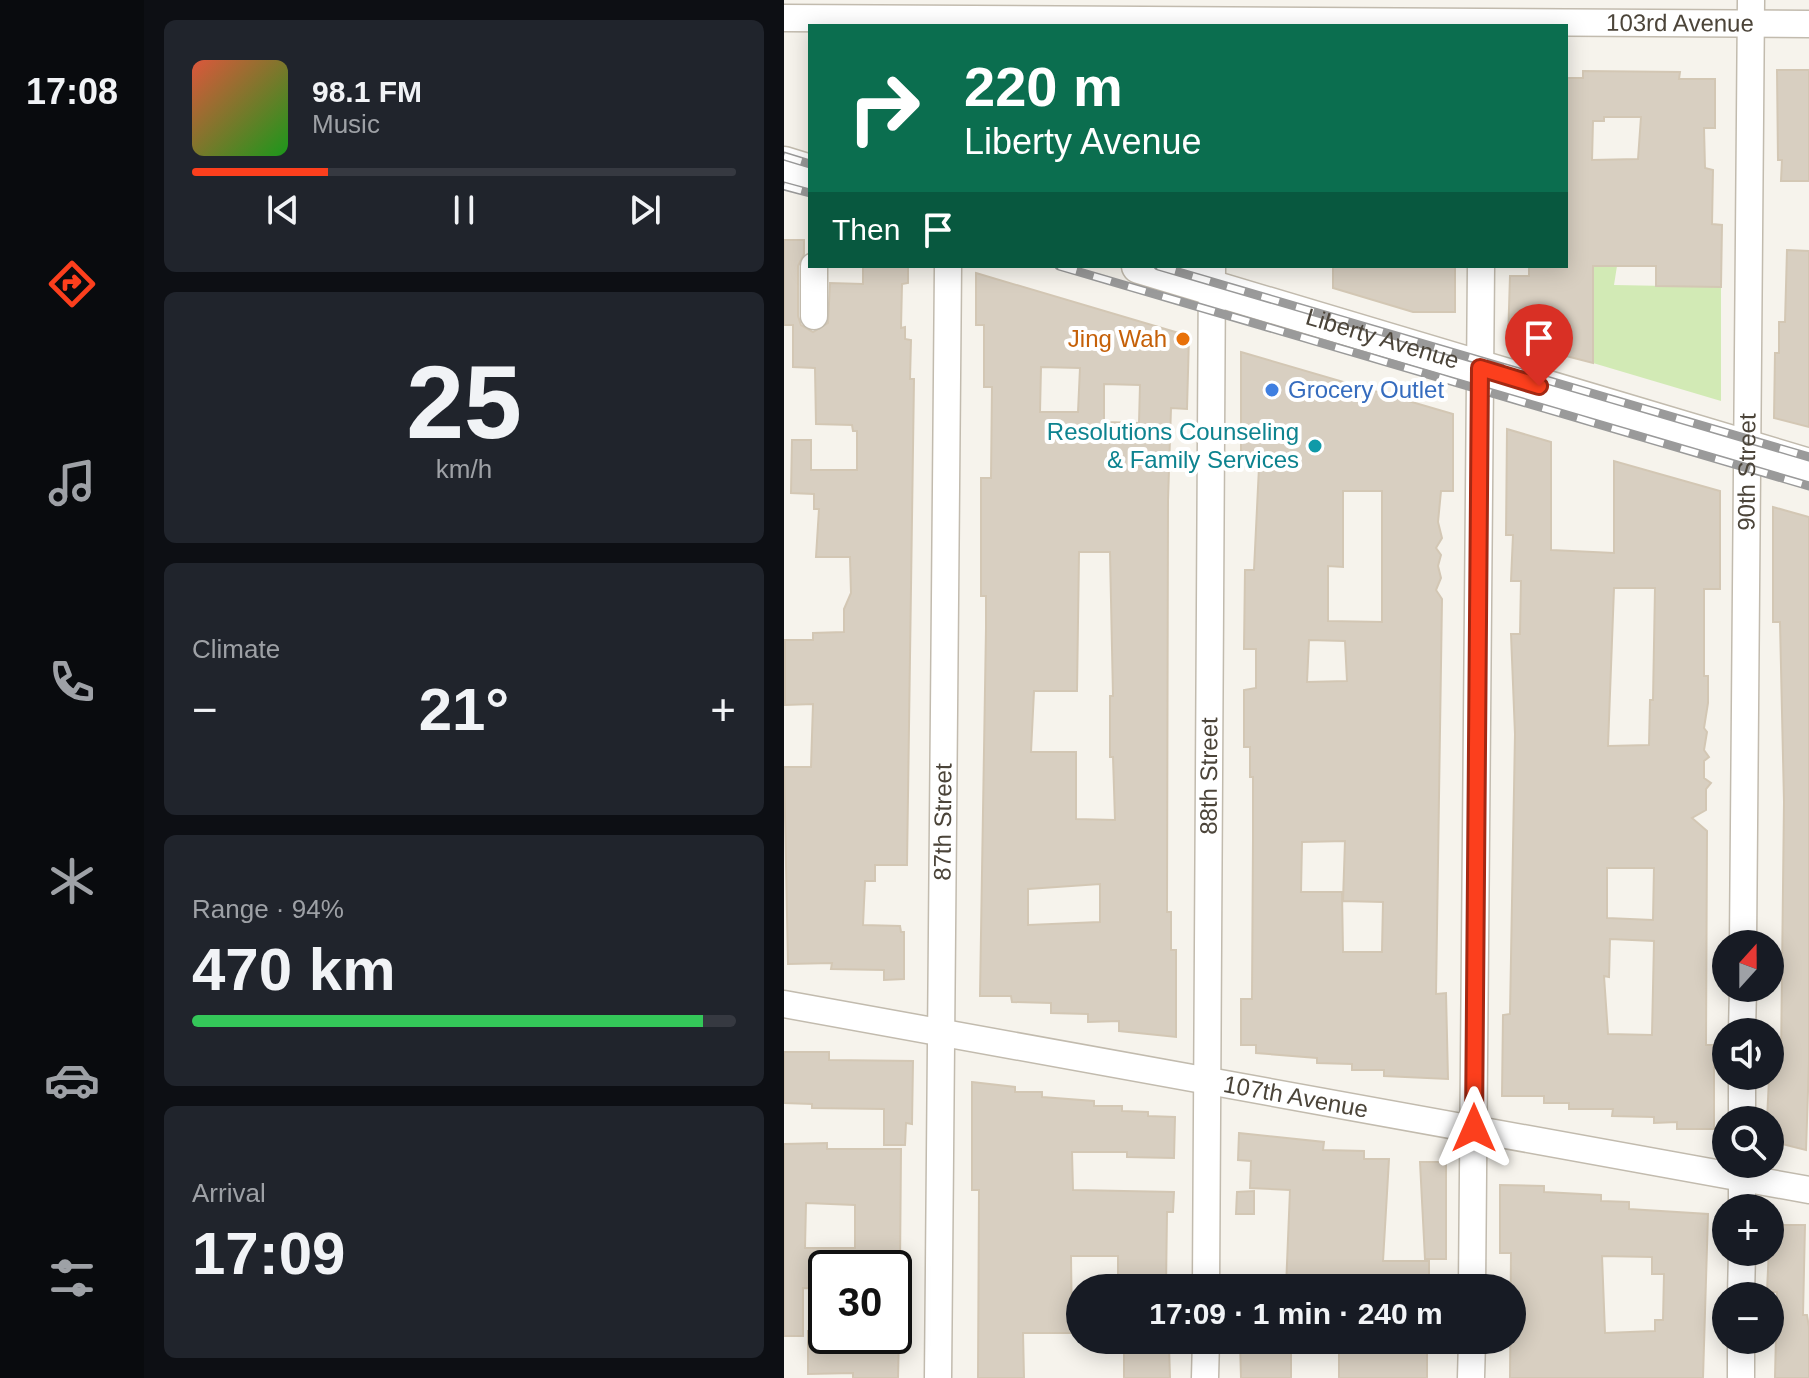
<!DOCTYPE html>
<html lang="en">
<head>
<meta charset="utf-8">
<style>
  :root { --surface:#171b24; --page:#20242c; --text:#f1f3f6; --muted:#9ea1a6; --line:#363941; --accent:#fc3f1d }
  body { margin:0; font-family:Helvetica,sans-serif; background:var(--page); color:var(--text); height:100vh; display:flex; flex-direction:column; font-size:30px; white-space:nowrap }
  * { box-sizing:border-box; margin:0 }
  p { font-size:26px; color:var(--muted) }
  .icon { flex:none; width:44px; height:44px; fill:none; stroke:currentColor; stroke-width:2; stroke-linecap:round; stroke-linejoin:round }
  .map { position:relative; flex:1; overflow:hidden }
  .side { display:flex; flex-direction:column; gap:20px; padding:20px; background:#0d0f14; width:640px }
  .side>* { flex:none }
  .hud { position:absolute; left:24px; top:24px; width:760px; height:244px; border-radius:0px; box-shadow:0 4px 20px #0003; background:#0b6e4f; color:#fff; overflow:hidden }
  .needle { width:52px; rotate:21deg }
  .tools { position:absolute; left:928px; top:930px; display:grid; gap:16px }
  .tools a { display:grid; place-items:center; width:72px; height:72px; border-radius:50%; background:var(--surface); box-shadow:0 4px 20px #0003; font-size:40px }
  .speed { position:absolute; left:24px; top:1250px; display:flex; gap:16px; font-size:40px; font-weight:700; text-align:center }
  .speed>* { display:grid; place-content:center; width:104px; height:104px; border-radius:50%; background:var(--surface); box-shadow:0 4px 20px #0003; line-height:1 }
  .speed .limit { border:4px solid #111; border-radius:12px; background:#fff; color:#111 }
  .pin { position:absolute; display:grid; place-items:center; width:68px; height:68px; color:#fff; margin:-82px -34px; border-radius:50% 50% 50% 0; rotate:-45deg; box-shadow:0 0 8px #0007 }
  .pin .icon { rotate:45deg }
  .me { position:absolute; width:88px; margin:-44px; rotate:0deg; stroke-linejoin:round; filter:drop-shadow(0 0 6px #0008) }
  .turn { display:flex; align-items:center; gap:28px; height:168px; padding:0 24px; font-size:36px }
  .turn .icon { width:104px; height:104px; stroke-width:2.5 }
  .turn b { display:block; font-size:56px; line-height:68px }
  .then { display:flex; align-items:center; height:76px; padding:0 24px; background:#0003; gap:16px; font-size:30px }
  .big { font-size:60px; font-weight:700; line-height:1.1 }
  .side .tile { flex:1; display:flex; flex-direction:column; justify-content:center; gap:12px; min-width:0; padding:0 28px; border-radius:12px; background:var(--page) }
  .side .dial { align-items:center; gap:0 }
  .dial b { font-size:104px; line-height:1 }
  .song { display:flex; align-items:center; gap:24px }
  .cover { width:96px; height:96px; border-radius:12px; background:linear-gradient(135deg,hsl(10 70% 55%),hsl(120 70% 35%)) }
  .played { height:8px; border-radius:4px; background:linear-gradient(90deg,var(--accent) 25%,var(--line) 25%) }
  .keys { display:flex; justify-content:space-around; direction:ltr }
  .heat { display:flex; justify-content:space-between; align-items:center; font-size:44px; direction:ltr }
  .charge { height:12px; border-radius:6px; background:linear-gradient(90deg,#34c759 94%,var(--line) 0) }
  .trip { position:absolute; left:282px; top:1274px; width:460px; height:80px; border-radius:40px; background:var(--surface); box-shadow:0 4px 20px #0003; font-weight:700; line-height:80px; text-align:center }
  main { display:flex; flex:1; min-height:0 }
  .menu { display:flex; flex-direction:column; width:144px; justify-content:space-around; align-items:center; background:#090b0e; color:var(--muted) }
  .menu .icon { width:56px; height:56px }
  .menu .active { color:var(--accent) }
  .menu b { font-size:36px; color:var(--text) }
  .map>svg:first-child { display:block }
</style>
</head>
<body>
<main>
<nav class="menu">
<b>17:08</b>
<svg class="icon active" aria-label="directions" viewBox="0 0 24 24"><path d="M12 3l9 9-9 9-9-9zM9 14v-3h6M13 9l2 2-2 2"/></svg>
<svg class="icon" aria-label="music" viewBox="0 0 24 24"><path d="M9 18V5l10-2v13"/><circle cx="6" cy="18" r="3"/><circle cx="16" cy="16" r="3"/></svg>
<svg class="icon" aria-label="phone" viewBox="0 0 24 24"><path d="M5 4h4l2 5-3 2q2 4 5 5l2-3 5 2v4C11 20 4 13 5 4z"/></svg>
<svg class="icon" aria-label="climate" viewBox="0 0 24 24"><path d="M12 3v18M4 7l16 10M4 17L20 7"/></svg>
<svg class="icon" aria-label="car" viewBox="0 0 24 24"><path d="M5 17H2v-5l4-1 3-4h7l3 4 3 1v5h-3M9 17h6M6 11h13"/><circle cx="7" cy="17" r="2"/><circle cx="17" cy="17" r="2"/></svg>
<svg class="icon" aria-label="filters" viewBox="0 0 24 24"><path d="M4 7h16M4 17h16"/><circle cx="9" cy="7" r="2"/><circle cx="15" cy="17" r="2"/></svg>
</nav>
<section class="side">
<div class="tile">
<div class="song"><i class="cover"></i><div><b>98.1 FM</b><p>Music</p></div></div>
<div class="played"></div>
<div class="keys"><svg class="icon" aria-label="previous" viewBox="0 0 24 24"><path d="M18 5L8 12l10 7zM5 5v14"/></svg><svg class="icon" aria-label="pause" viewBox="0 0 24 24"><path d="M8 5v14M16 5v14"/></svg><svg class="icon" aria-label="next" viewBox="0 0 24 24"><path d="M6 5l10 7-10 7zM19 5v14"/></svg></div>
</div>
<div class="tile dial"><b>25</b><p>km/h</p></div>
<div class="tile"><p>Climate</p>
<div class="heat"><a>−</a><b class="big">21°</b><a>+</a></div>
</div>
<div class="tile"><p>Range · 94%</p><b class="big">470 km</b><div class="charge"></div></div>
<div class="tile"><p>Arrival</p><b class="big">17:09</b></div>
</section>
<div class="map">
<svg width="1025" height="1378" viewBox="0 0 1025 1378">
  <rect width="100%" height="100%" fill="#f6f3ec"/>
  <path fill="#d2eab5" d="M833,266L830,285L937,287V401L809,363V267Z"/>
  <path fill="#d8cfc1" stroke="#d3c7b4" stroke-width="2" fill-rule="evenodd" d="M993,70H1025V181H997L998,160H994Z
    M799,71L896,72L895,79H931V128H920L921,168L929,170L928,224L938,225L937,287L872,286V266H809V363L724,341L726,276H745V267L782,266V78H799ZM820,117H857L854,159L808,160L809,121H820Z
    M0,240H20V254L14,266V316L17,325L29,332L44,323L46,283L79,284V266H124V283L118,284L117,328L121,327V339L127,340L126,379H130L123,865H91V881H81L79,925L116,926L117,932H120V979L100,980V970L47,969L48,963L4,964L0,767H27L29,704L1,705V640H29V633L60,632V609L67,593L66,557H32L35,509H30V494L7,493L8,440H27V470H73V431H69L68,425L32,424L31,368L9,367V325H0Z
    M1003,250L1025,251V427L990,418L991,353H995V322H1001Z
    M549,266H671V312H629L549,288Z
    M192,273L405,336L403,409L387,408L384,500L383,912H387V950H392V1037L335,1031V1021L304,1022V1014L267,1013V1003L228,1002L227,996H196L202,628V596H197V478H207L208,387H200V325H192ZM257,367L296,368L294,412H256ZM320,384L356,385L355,423L320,422ZM295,552H326L329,696H326V757H329L331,820L292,819V752H247L250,691H293ZM316,884V922L244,925V889Z
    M457,352L669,414V491H657L654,522L658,538L652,548L657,555L654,566L657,578L652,590L658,599L652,994L662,993L664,1079L600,1076V1070H568V1064L533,1063V1058L472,1053V1045H457V999H468L469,839V777H466V747H460V690L472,688V649H460L461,570H470L475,467L457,466ZM559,491H598V622L544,621V566L559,567ZM525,640L561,641L563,681L523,682ZM561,841L559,901L599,902L598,952H559L558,892H517L518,842Z
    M723,429L767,442V550L830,553V461L936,491V589H920V676H924V703L920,728L923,732L920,750L925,757L920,761V778L927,783L922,789V810L908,818L923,831L922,1045H930V1129H893V1122L870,1123V1117L828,1116L829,1109H785V1103H760V1096H718L719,1015L726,1014L731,734L727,634H736L737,581H727L729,535H722ZM830,588H871L869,700H866L865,745L824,746ZM823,868H870L869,920L823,918ZM826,939L870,941L868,1035L824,1034L820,976L825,977Z
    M989,507L1025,517V1062L1022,1150L986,1141L983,1120L986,1059H997L1000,802L996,622H989Z
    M0,1052H45V1060L129,1061L128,1124L122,1123L121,1145H100V1109L28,1108V1104L0,1103Z
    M188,1082L231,1087V1092H258V1097L310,1101V1106H338V1111L364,1112V1116L391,1117L390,1158L343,1157V1152H288L289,1190L390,1192L389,1212H383L382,1288H334V1256H287L288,1333H239L240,1378H194L195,1190H188Z
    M455,1133L540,1142L539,1150L580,1151V1159H605L599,1261H645V1281H578V1286L554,1288H502L506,1190L466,1188L467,1161L454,1160Z
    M43,1143V1149H117L116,1268H42V1289L19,1288V1336H0V1144ZM22,1203L71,1205V1248H21Z
    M636,1162H662V1259H641Z
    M716,1185L760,1186V1192L817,1195V1201L845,1202V1209L924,1214L919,1378H726L727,1253H716ZM818,1256L868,1257V1274H880L879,1320H871V1331L821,1333Z
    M470,1191V1214H452L453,1192Z
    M986,1225H1021L1019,1315H1023L1025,1327V1378H991L993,1292H983Z
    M24,1331H42V1336H115L114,1378H69V1373L24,1374Z
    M456,1340H507V1378H457Z
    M555,1340H643V1378H555Z
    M340,1346H385L386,1378H340Z"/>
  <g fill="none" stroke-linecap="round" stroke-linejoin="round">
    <g stroke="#c2bbae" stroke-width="29">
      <g id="minor">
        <path id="s1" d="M0,18L1025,24"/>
        <path d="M30,316V266"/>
        <path id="s2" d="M959,944L967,0"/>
        <path id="s3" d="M0,1004L1025,1190"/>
        <path d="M958,1032L959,988"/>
        <path d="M958,1120V1076"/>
        <path d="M958,1164V1208"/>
        <path id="s4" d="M422,1288L428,266"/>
        <path d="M688,1288L697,266"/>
        <path d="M957,1296L958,1252"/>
        <path id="s5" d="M154,1378L164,266"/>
        <path d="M421,1378L422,1340"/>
        <path d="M687,1378L688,1340"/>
        <path d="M957,1378V1340"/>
      </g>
    </g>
    <g stroke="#c2bbae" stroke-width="37">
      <g id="tertiary">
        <path d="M0,164L26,172"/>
        <path id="s6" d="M355,266L1025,466"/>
      </g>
    </g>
    <use href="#minor" stroke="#fff" stroke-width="26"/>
    <use href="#tertiary" stroke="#fff" stroke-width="34"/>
    <g stroke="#9a9a9a" stroke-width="9">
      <path id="rail" d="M0,156L26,164
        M0,186L26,193
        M275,266L1025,486
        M374,266L1025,457"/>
    </g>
    <use href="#rail" stroke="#fff" stroke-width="6" stroke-dasharray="18" stroke-linecap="butt"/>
  </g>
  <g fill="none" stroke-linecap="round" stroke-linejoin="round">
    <g stroke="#a42913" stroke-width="20">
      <path id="route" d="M690,1128L696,368L755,386"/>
    </g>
    <use href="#route" stroke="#fc3f1d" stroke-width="14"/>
  </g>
  <circle fill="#e8710a" stroke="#fff" stroke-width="3" cx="399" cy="339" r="8"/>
  <circle fill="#3f7fe0" stroke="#fff" stroke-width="3" cx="488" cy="390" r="8"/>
  <circle fill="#0f9aa8" stroke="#fff" stroke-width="3" cx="531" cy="446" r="8"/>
  <g text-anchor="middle" stroke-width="8" stroke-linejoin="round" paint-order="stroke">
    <g font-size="24" fill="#4b4439" stroke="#fff">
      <text dy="8" stroke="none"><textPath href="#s1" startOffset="896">103rd Avenue</textPath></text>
      <text dy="8" stroke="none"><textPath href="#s6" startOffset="254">Liberty Avenue</textPath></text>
      <text dy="8" stroke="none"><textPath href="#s2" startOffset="472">90th Street</textPath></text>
      <text dy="8" stroke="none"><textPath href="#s4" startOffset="512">88th Street</textPath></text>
      <text dy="8" stroke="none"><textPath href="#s5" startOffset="556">87th Street</textPath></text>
      <text dy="8" stroke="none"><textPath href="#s3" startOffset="520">107th Avenue</textPath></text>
    </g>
    <g font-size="24" fill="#c56008" stroke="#fff" text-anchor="end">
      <text x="383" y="347">Jing Wah</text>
    </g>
    <g font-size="24" fill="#366cbe" stroke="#fff" text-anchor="start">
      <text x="504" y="398">Grocery Outlet</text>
    </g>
    <g font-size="24" fill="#0d838f" stroke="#fff" text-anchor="end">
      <text x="515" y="440">Resolutions Counseling<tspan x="515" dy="28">&amp; Family Services</tspan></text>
    </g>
  </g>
</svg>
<div class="tools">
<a><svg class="needle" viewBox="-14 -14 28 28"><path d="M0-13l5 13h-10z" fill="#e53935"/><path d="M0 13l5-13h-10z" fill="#9ea1a6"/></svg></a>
<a><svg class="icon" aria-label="sound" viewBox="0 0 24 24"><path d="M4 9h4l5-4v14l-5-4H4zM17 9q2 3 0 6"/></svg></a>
<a><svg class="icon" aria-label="search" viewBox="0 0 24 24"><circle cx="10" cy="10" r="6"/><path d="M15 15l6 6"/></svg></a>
<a>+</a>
<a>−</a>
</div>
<div class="speed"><div class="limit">30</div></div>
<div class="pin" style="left:755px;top:386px;background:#d93025"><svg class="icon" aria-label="arrive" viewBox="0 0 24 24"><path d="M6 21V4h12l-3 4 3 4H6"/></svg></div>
<svg class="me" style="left:690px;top:1128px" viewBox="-20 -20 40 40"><path d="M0-17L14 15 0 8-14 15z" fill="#fc3f1d" stroke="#fff" stroke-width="4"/></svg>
<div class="trip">17:09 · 1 min · 240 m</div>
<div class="hud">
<div class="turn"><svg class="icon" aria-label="right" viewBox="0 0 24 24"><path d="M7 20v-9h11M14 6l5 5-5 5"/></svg><div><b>220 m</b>Liberty Avenue</div></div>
<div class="then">Then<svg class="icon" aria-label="arrive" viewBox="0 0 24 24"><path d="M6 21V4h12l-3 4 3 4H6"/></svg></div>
</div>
</div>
</main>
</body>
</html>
